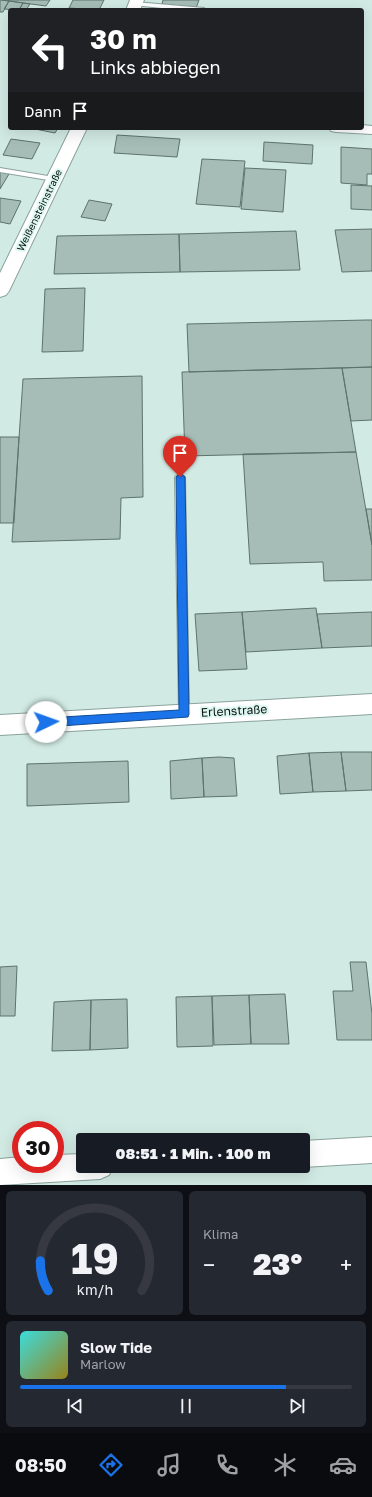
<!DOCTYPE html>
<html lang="de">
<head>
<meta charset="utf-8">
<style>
  :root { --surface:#171b24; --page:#242831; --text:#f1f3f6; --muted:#9ea1a6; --line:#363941; --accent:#1a73e8 }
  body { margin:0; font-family:"Golos Text",sans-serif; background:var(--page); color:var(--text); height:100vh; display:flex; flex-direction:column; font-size:15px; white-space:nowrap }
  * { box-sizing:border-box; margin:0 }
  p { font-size:13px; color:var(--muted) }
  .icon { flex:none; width:22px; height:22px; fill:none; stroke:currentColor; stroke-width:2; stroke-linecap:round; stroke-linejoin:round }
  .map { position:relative; height:1185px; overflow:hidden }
  .sheet { display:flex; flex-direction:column; gap:6px; padding:6px; background:#0d0f14; flex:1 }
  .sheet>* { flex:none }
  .top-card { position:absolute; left:8px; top:8px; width:356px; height:122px; border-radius:4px; box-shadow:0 4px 16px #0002; background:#202124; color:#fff; overflow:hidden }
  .speed { position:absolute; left:12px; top:1121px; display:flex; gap:8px; font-size:20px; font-weight:700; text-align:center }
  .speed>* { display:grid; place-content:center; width:52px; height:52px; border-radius:50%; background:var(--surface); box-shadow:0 4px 16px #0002; line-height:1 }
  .speed .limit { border:6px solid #d22; background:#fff; color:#111 }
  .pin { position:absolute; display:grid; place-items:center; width:34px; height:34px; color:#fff; margin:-41px -17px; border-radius:50% 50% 50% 0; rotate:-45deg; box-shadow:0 0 4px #0007 }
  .pin .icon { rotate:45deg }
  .me { position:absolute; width:44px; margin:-22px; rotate:87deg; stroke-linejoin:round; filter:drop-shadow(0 0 3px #0008) }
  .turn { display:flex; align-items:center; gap:14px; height:84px; padding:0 16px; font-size:18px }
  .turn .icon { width:52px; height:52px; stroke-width:2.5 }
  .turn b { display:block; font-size:28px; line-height:34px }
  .then { display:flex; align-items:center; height:38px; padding:0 16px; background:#0003; gap:8px; font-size:15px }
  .big { font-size:30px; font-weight:800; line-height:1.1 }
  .sheet .card { flex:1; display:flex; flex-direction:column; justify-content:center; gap:6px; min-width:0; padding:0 14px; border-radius:6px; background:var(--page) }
  .sheet .dial { align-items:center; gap:0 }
  .dial svg { height:104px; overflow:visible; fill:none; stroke:var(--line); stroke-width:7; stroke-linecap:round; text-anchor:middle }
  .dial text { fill:var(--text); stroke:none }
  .song { display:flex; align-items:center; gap:12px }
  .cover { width:48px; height:48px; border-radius:6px; background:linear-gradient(135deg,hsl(180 70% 55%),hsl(50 70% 35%)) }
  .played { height:4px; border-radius:2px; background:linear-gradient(90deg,var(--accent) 80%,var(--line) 80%) }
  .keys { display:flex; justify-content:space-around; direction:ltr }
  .heat { display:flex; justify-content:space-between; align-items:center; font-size:22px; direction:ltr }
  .sheet .tiles { flex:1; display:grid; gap:6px; grid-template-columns:1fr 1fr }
  .card:last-child { grid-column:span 2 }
  .trip { position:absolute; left:76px; top:1133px; width:234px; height:40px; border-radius:4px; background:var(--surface); box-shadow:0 4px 16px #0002; font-weight:800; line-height:40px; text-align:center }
  .tab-bar { display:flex; height:64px; justify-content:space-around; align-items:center; background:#090b0e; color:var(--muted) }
  .tab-bar .icon { width:28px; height:28px }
  .tab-bar .on { color:var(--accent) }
  .tab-bar b { font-size:18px; color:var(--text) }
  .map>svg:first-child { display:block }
</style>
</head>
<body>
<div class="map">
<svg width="372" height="1185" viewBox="0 0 372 1185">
  <rect width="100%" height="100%" fill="#d1eae3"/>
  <path fill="#a5bdb6" stroke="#5d736d" d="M0,0L9,1L3,12H0Z
    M2,0H50L46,6Z
    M73,0H104L99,10L69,8Z
    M163,0H199L196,8L162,4Z
    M9,1L23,3L19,10L4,9Z
    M23,3L30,4L26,10H19Z
    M30,128H58L55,133Z
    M117,135L180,139L177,157L114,153Z
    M11,139L40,143L32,159L3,155Z
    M264,142L313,145L312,164L263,161Z
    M341,147L372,149V174H367V185L341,183Z
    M202,159L245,161L240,207L196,204Z
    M245,168L286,170L283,212L241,209Z
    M0,172L9,174L0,189Z
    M351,185L372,186V210L351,209Z
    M0,198L21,201L10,224L0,222Z
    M89,200L112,204L105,221L81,217Z
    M372,229V271L342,272L335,230Z
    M296,231L300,270L180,272L179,234Z
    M179,234L180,272L54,274L57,236Z
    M85,288L83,351L42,352L45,289Z
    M367,320H372V367L189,372L187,324Z
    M372,367V420L351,421L342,368Z
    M342,368L356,452L185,456L182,372Z
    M142,376L143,497L121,498L120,539L12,542L23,379Z
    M0,437H19L14,523H0Z
    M356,452L372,545V580L324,581L323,562L250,564L243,454Z
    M366,509H372V545Z
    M316,608L322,648L246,652L242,612Z
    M242,612L247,669L199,671L195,614Z
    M372,612V646L322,648L317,614Z
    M341,752H372V790L346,791Z
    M341,752L346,791L313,792L309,753Z
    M309,753L313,792L280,794L277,756Z
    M219,757L234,758L237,796L204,797L202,758Z
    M202,758L204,797L171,799L170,761Z
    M128,761L129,802L27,806V764Z
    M350,962H366L372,1014V1040H337L333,991H353Z
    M17,966L15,1016H0V967Z
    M285,994L289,1044H251L249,995Z
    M249,995L251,1044L214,1045L212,996Z
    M212,996L213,1046L177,1047L176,997Z
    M127,999L128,1048L90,1050L91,1000Z
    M91,1000L90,1050L52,1051L54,1002Z"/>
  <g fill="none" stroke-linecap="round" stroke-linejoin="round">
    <g stroke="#8ba29c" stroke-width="2">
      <path id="service" d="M135,2L204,8L207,10H181L133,5L132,4Z
        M0,168L54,177L58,179L54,181L0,172Z
        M180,473L185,477L189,714L188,717L184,719L180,717L179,714L175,477Z"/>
    </g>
    <g stroke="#8ba29c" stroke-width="2">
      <path id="minor" d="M362,125L372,126V134L336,132L331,131L329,128H362Z
        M372,694V714L0,735V715Z
        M372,1137V1163L303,1167L300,1166H303V1141Z
        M83,1154V1166H113L109,1175L100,1179L0,1185V1159L21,1157V1164H55V1155Z"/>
    </g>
    <g stroke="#8ba29c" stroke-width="2">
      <path id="tertiary" d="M130,0H144L140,10H126Z
        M71,128H87L9,291L6,295L0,297V273Z"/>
    </g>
    <use href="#service" fill="#fff" fill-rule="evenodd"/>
    <use href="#minor" fill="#fff" fill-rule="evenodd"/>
    <use href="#tertiary" fill="#fff" fill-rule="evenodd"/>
  </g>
  <path fill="#1a73e8" stroke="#114b97" d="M180,473L185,477L189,714L188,717L46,727L43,725L41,722L43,719L46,718L179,710L176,477Z"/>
  <g text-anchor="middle" stroke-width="4" stroke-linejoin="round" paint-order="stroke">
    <g font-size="10" fill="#0b1412" stroke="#def7f0">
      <text transform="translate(39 210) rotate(-64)" y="4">Weißensteinstraße</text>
    </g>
    <g font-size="12" fill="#0b1412" stroke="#def7f0">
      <text transform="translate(234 711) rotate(-3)" y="4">Erlenstraße</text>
    </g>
  </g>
</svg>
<div class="speed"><div class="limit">30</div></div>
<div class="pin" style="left:180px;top:477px;background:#d93025"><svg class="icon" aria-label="arrive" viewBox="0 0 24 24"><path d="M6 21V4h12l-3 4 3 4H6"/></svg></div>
<svg class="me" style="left:46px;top:722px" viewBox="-20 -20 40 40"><circle r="19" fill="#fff"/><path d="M0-13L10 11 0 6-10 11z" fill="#1a73e8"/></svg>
<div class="trip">08:51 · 1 Min. · 100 m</div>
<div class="top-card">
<div class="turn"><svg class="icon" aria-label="left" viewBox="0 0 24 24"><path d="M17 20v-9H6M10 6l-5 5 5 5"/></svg><div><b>30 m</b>Links abbiegen</div></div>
<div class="then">Dann<svg class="icon" aria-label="arrive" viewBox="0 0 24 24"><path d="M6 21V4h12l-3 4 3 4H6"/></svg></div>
</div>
</div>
<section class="sheet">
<div class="tiles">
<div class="card dial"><svg viewBox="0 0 100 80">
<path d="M14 69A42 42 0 1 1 86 69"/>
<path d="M14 69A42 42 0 0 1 8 46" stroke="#1a73e8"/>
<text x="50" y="56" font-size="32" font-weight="700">19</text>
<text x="50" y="72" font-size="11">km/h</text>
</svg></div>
<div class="card"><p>Klima</p>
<div class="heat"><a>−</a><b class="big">23°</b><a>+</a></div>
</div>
<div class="card">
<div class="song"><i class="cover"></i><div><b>Slow Tide</b><p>Marlow</p></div></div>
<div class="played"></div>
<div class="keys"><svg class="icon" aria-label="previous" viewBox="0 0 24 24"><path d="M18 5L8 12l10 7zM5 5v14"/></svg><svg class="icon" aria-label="pause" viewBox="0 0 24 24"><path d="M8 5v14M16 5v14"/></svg><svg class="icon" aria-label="next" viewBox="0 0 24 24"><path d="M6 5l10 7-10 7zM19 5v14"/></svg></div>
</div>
</div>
</section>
<nav class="tab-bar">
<b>08:50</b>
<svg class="icon on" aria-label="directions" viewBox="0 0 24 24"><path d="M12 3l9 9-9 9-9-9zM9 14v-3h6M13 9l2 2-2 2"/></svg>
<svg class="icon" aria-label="music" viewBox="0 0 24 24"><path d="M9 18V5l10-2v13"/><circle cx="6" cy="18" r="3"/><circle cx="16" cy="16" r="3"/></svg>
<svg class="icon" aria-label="phone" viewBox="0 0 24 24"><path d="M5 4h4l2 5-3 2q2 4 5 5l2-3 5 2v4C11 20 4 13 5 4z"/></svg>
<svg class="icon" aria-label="climate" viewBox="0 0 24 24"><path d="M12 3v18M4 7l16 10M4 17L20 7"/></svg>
<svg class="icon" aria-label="car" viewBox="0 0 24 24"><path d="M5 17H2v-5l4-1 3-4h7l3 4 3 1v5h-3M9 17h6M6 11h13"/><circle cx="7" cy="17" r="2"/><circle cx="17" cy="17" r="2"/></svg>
</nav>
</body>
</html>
